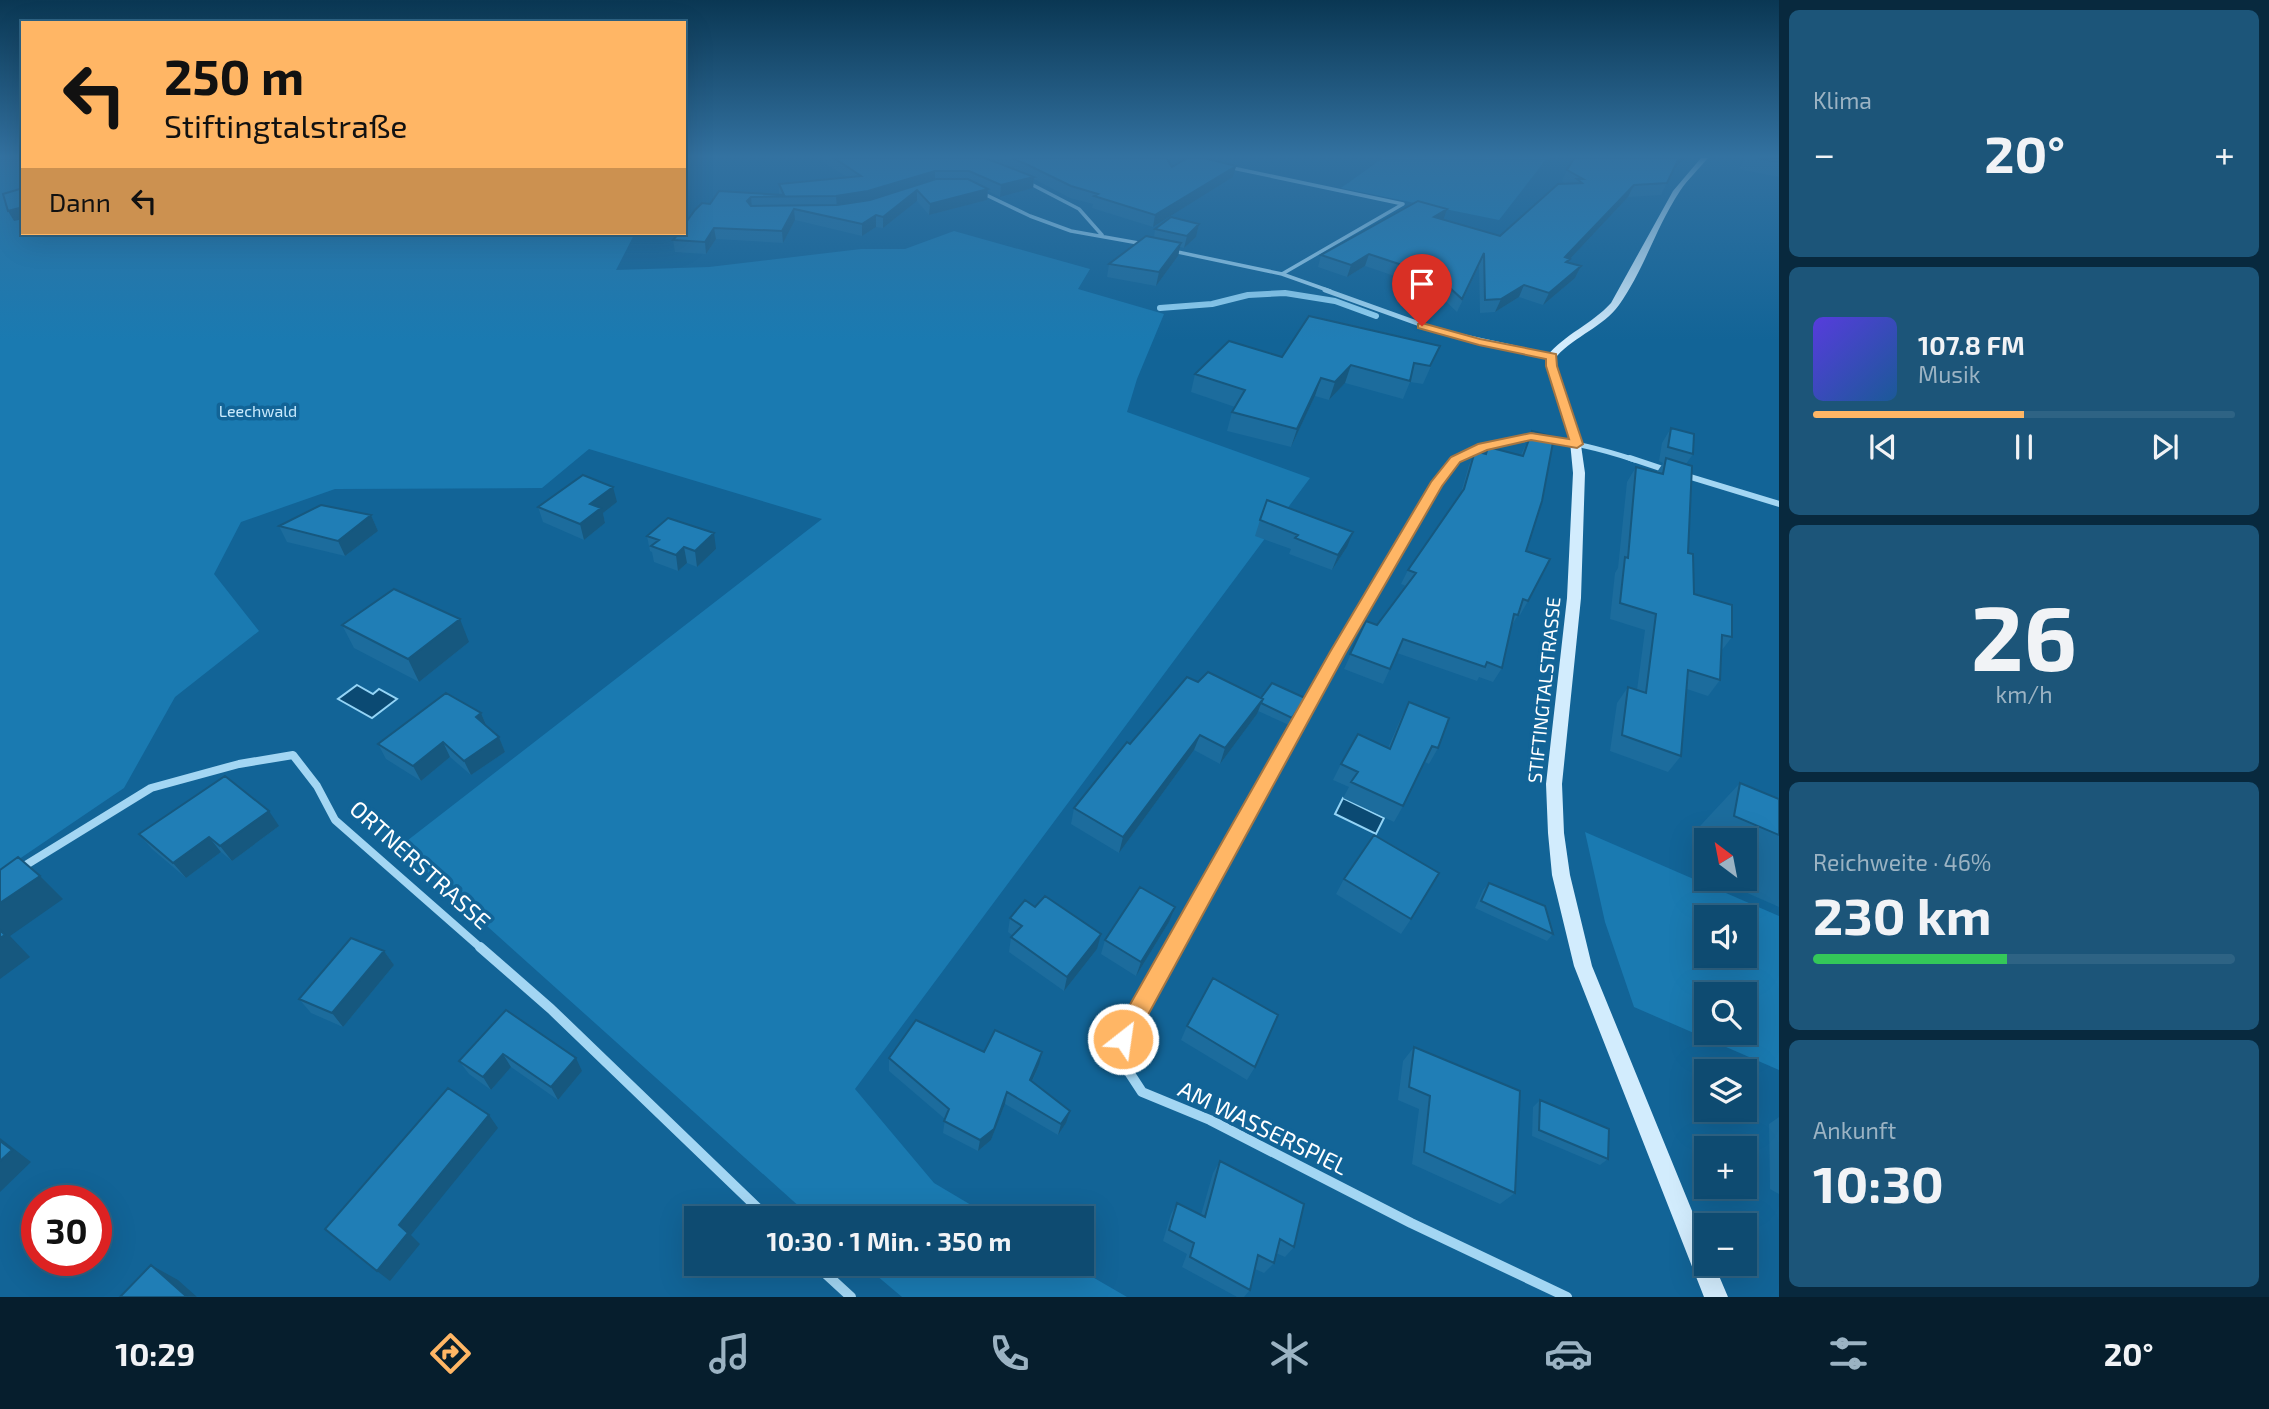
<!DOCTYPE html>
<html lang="de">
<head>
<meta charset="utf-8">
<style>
  :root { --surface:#0e4b71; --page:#1c5579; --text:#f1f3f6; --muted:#9bb3c3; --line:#2e6384; --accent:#ffb665 }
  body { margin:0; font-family:"Exo 2",sans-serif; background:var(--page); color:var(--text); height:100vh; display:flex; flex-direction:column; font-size:26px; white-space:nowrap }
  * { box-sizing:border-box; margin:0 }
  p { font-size:23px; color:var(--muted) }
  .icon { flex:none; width:38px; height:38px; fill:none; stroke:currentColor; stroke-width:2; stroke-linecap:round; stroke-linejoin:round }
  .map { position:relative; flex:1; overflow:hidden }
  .details { display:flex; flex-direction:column; gap:10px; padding:10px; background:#08293e; width:490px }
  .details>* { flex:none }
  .banner { position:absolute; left:21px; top:21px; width:665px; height:214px; border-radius:0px; box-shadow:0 7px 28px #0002,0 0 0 2px var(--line); background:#ffb665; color:#111; overflow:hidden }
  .needle { width:46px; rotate:328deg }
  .fabs { position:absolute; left:1694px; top:828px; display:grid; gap:14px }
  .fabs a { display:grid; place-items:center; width:63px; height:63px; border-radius:0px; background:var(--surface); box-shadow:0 7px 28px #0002,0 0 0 2px var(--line); font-size:35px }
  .speed { position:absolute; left:21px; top:1185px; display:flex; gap:14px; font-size:35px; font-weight:700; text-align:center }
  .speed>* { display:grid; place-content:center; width:91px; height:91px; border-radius:50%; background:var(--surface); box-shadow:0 7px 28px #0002,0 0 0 2px var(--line); line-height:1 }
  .speed .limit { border:10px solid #d22; background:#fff; color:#111 }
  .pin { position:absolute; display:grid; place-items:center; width:60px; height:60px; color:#fff; margin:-72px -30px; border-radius:50% 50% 50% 0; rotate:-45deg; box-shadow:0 0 7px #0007 }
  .pin .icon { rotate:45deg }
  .me { position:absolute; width:77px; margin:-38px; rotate:30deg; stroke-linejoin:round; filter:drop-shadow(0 0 5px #0008) }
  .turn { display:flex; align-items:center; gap:24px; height:147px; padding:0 28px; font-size:32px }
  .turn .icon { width:91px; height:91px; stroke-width:2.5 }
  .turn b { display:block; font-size:49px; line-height:60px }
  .then { display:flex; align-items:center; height:66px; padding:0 28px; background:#0003; gap:14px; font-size:26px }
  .big { font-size:52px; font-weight:700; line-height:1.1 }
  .details .widget { flex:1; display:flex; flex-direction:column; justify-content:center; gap:10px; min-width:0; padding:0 24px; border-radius:10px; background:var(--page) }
  .details .dial { align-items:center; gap:0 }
  .dial b { font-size:91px; line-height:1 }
  .song { display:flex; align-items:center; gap:21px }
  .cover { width:84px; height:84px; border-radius:10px; background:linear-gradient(135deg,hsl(250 70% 55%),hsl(210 70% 35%)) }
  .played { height:7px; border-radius:4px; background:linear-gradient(90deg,var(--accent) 50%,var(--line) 50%) }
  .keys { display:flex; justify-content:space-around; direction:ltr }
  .heat { display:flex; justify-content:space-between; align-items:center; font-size:38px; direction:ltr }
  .charge { height:10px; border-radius:5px; background:linear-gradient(90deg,#34c759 46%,var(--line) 0) }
  .trip { position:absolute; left:684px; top:1206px; width:410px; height:70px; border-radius:0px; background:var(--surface); box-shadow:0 7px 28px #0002,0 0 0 2px var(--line); font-weight:700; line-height:70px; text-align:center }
  .dock { display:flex; height:112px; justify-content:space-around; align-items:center; background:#061e2d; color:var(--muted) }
  .dock .icon { width:49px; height:49px }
  .dock .on { color:var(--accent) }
  .dock b { font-size:32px; color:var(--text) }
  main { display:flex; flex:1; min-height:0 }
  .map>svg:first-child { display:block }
</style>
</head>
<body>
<main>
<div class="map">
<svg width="1779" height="1297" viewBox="0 0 1779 1297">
  <rect width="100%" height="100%" fill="#126497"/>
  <path fill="#1a7ab1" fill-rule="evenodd" d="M0,158H23V233H635L616,270L709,267L861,249H905L954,231L1090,269L1078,289L1164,314L1137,379L1127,412L1310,478L855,1089L934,1183L993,1218H812L399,847L822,519L589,449L542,488L335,489L241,522L214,574L259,631L175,697L124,788L0,872Z
    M1383,158H1547L1499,220L1341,188Z
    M1585,832L1779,916V1070L1634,1007L1605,922ZM1745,917V956H1706V917ZM1745,994V1032H1706V994Z
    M863,1264H1070L1127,1297H902Z"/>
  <path fill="#0b4a73" stroke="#94d4f6" stroke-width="2" d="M357,685L373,694L379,689L397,699L372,718L338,699Z
    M1343,798L1384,818L1376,834L1335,814Z"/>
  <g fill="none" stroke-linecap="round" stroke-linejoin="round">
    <path stroke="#94d4f6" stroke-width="6" d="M1160,308L1212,304L1248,295L1285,293L1335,301L1376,316"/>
    <path stroke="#a3d6f3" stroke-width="3.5" d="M1228,167L1403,204L1282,274
      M1027,182L1079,209L1102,235
      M980,192L1030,216L1071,231L1144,244
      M1173,251L1282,274L1330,291"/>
    <path stroke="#a3d6f3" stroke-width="5" d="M1325,290L1442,332L1552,356
      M1455,460C1511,425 1577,441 1635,460"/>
    <path stroke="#a3d6f3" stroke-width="6" d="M1630,458L1669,471
      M1684,475L1779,504
      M1327,675L1428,496L1458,458"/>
    <path stroke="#a3d6f3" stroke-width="8" d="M21,868L151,788L239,764L293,755L317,786L335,820L482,949
      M1174,949L1328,673"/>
    <path stroke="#a3d6f3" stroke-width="10" d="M480,947L551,1009L768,1218
      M1174,947L1123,1039L1125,1066L1142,1092L1210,1120L1411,1223L1567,1297
      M815,1264L851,1297"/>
    <path fill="#d2ecfd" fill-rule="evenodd" d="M1701,158H1708C1699,169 1688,179 1680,191C1656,227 1644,270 1619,305C1603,327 1575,336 1557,356V367L1579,431L1585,473L1581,598L1562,784L1564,833L1570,875L1592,966L1706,1245V1264H1714L1728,1297H1704L1574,966L1552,875L1548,833L1546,784L1567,598L1573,473L1569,431L1547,367V356C1565,334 1592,324 1611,303L1673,191Z"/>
  </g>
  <path fill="#1c6c9d" d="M823,158H1166L1172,167L1236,166L1233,177L1153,227L1092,208L1093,204L1070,198L1034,179L1033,188L1000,197L988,191L987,200L929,215L917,201L883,228L876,227L862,236L795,220L783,243L716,239L706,254L675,252L673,240L710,204L719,191L779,194V184L847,177L823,162Z
    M1574,158H1685L1674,168L1661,195L1628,197L1570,259L1568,262L1581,266L1575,278L1543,305L1519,297L1495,312L1480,313L1479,266L1457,312L1433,289L1365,266L1347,277L1318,267L1321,255L1447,209L1443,219L1500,236L1566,184L1562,181L1567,170Z
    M1745,158H1779V177L1739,169Z
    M1199,224L1196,237L1184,248L1180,247L1178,256L1156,286L1107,277L1109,264L1154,238L1155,229Z
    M1440,346L1423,384L1410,382L1403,399L1345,383L1329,400L1315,396L1291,447L1227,431L1232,412L1235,407L1191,392L1195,374L1282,357Z
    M1671,428L1693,454L1686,464L1688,553L1694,594L1732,637L1722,650L1720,680L1708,696L1687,689L1681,756L1668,772L1610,751L1617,703L1628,687L1637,690L1645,630L1610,619L1615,573L1618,568L1627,482L1636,467L1657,472L1663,463L1659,461L1662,443Z
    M1532,431L1526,551L1528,601L1520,615H1518L1512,625L1502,668L1493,682L1479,677L1477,681L1397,653L1383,684L1344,669L1366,621L1377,625L1406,586L1401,584L1408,570L1460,496L1469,465L1475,451L1484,453L1488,447L1521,455Z
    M617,502L603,513L605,523L584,540L543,522L538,507Z
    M371,515L378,531L345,556L287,542L279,526Z
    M1260,520L1347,547L1332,570L1289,554L1291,549L1255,536Z
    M647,536L716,549L697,567L687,563L678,571L654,562L652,552L650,551Z
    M342,625L469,642L419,682L354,648Z
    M1198,682L1302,706L1289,725L1258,711L1257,714L1220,764L1194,750L1119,853L1071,824L1074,808L1130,744Z
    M1409,702L1438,748L1429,764L1425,762L1403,806L1394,822L1343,798L1349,787L1333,780L1341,764L1388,748L1401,718Z
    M481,713L487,726L499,737L505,752L471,775L450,757L421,781L386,759L378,744Z
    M1740,783L1779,799V907L1736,888L1738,878H1745V840H1706V864L1693,858L1700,826Z
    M279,826L232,861L221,852L186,878L152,849L139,834Z
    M1344,879L1411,919L1401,934L1336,894Z
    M1489,883L1553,934L1547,941L1475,908L1483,890Z
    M1175,907L1169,922L1136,976L1101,954L1105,940Z
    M1010,918L1097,949L1064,991L1009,952L1011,937L1013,936L1008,932Z
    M384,951L394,965L343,1027L311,1013L299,999Z
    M506,1010L582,1071L558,1100L511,1067L491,1090L469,1074L459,1061Z
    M1187,1026L1255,1067L1247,1080L1181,1040Z
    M1414,1047L1515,1193L1500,1204L1412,1164L1419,1109L1398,1100L1403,1061Z
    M984,1052L1039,1065L1032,1082L1066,1123L1058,1135L1005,1104L991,1140L978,1151L943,1133L945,1119L889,1071V1058Z
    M1540,1100L1608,1159L1600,1165L1532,1136L1533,1107Z
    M1779,1117V1194L1770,1189L1769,1124Z
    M1220,1161L1294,1247L1285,1257L1276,1253L1274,1263L1264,1273L1255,1269L1250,1290L1244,1297H1237L1182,1267L1187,1254L1163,1241L1171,1214L1177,1203L1201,1215L1213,1173Z"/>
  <path fill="#16587f" d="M1679,158H1685L1674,169Z
    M1236,166L1233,177L1153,227L1155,215Z
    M935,171V182L868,203L837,208L836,196Z
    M1034,177L1033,188L1000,197L1001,185Z
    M1634,185L1628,197L1569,260L1570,259L1564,271L1565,257Z
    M988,189L987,200L929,215L930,204Z
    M917,190V201L883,228V217Z
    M751,197L752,209L747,201Z
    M23,207V219L14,221L8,211Z
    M794,209L795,220L783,243L782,231Z
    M1447,209L1443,221L1434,217Z
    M876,215V227L862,236V224Z
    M1199,224L1196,237L1184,248L1187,236Z
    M714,228L716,239L706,254L705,242Z
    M1181,243L1178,256L1156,286L1159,272Z
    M1369,254L1365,266L1347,277L1351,265Z
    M1581,266L1575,278L1543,305L1549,293Z
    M1524,285L1519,297L1495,312L1501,299Z
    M1351,365L1345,383L1329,400L1335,382Z
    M1321,378L1315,396L1291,447L1297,429Z
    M613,487L617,502L603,513L605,523L584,540L580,524L590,504Z
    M371,515L378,531L345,556L338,541Z
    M1353,532L1347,547L1332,570L1338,555Z
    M714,533L716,549L697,567L695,551Z
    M684,547L687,563L678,571L676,555Z
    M460,619L469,642L419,682L408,659Z
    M1305,698L1302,706L1289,725L1292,718Z
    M1263,699L1257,714L1220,764L1225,748Z
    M481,713L487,727L476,717Z
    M1200,735L1194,750L1119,853L1123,837Z
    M499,737L505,752L471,775L464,761Z
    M443,742L450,757L421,781L413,766Z
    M269,811L279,826L232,861L220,846Z
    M209,837L221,852L186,878L173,863Z
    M40,876L63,899L10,936L30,957L0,979V903Z
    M1175,907L1169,922L1136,976L1141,962Z
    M1101,934L1097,949L1064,991L1067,977Z
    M384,951L394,965L343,1027L332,1013Z
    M1042,1052L1039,1065L1027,1092L1030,1080Z
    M503,1054L511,1067L491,1090L483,1077Z
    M576,1058L582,1071L558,1100L551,1087Z
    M1007,1092L1005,1104L991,1140L978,1151L980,1140Z
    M1070,1111L1066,1123L1058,1135L1061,1124Z
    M489,1115L498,1128L411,1235L420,1244L390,1281L377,1271L399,1225Z
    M0,1138L31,1162L0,1192Z
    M151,1265L178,1280L197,1297H187Z"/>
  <path fill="#207eb6" stroke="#16587f" stroke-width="2" d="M834,158H985L1034,177L1001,185L969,171H935L868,191L836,196L751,197L747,201L751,206L837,205L870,200L936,179H968L988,189L930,204L917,190L883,217L876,215L862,224L794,209L782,231L714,228L705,242L673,240L679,233H684V225L695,210L702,203L710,204L719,191L784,195L779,184L861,176Z
    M1011,158H1166L1172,167L1187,158H1204L1236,166L1155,215L1094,196L1098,194L1071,186L1026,164Z
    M1574,158H1679L1667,183L1634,185L1565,257L1570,259L1566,262L1581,266L1549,293L1524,285L1501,299L1485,300L1484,253L1462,299L1438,277L1369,254L1351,265L1321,255L1418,201L1447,209L1434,217L1500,236L1558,184L1582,183L1577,179H1583L1567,170Z
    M1757,158H1779V162Z
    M23,188V207L8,211L3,194Z
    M1171,217L1199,224L1187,236L1155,229Z
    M1146,236L1181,243L1159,272L1109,264Z
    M1309,316L1440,346L1430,366L1414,363L1410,381L1351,365L1335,382L1321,378L1297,429L1232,412L1245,390L1195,374L1229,341L1282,357Z
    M1671,428L1694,434L1693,454L1668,447Z
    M1532,431L1554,437L1542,501L1526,551L1550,559L1528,601L1523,599L1518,615L1514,614L1502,668L1487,662L1485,667L1403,639L1390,669L1350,654L1366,621L1377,625L1416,573L1408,570L1464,489L1475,451L1486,454L1488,447L1523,456Z
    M1666,458L1692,466L1688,553L1693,554L1694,594L1732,605V637L1722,635L1720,680L1688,670L1681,756L1622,735L1628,687L1646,693L1656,614L1620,603L1625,557L1628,558L1636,467L1663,474Z
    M583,475L613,487L590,504L601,508L580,524L538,507Z
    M1267,500L1353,532L1338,555L1295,538L1298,535L1260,520Z
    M321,505L371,515L338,541L279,526Z
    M668,518L714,533L695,551L684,547L676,555L651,546L659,540L647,536Z
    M394,589L460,619L408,659L342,625Z
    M1208,672L1263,699L1225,748L1200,735L1123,837L1074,808L1127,742L1130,744L1187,677L1198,682Z
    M1272,683L1305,698L1292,718L1261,703L1263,699L1261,698Z
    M446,693L481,713L476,717L499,737L464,761L443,742L413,766L378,744Z
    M1409,702L1449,718L1438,748L1432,746L1403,806L1351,782L1358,772L1341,764L1358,734L1390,749Z
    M225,776L269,811L220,846L209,837L173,863L139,834Z
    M1740,783L1779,799V835L1734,816Z
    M1374,835L1439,873L1411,919L1344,879Z
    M18,857L40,876L0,903V870Z
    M1489,883L1545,906L1553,934L1481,901Z
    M1140,887L1175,907L1141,962L1105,940Z
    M1045,896L1101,934L1067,977L1011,937L1022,926L1010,918L1025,900L1035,907Z
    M0,930L5,935L0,938Z
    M351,938L384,951L332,1013L299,999Z
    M1213,978L1278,1015L1255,1067L1187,1026Z
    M506,1010L576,1058L551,1087L503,1054L483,1077L459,1061Z
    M916,1020L984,1052L995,1030L1042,1052L1030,1080L1070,1111L1061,1124L1007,1092L994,1129L980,1140L944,1121L949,1109L889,1058Z
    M1414,1047L1520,1091L1515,1193L1424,1152L1430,1096L1409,1087Z
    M448,1088L489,1115L399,1225L408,1233L377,1271L325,1229Z
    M1540,1100L1609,1129L1608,1159L1539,1130Z
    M0,1141L12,1150L0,1161Z
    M1220,1161L1304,1204L1294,1247L1280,1239L1274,1263L1258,1255L1250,1290L1190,1257L1194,1243L1169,1230L1177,1203L1205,1217Z
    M151,1265L187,1297H120Z"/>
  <linearGradient id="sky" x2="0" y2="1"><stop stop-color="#0a3753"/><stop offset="0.46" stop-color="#3372a1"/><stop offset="1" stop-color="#3372a1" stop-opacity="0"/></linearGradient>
  <rect width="1779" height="340" fill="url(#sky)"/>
  <path fill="#ffb665" stroke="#a67642" stroke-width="2" d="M1422,323L1480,339L1556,354L1557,366L1583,444L1577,448L1531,440L1487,450L1460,462L1442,486L1346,652L1131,1046L1123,1050L1115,1046L1112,1039L1115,1031L1330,652L1431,482L1451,457L1478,444L1531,433L1569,439L1546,366V359L1479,345L1418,328V324Z"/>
  <g text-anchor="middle" stroke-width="7" stroke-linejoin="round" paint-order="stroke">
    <g font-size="16" fill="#caebfd" stroke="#126497">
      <text x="258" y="417">Leechwald</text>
    </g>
    <g font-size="19" fill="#fff" stroke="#126497">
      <text transform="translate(1544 690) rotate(-84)" y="7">STIFTINGTALSTRASSE</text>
    </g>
    <g font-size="23" fill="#fff" stroke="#126497">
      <text transform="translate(420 865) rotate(42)" y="8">ORTNERSTRASSE</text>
      <text transform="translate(1263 1128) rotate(26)" y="8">AM WASSERSPIEL</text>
    </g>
  </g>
</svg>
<div class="fabs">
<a><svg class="needle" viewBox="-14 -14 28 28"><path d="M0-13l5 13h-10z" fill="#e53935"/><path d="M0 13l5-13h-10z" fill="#9bb3c3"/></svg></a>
<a><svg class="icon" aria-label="sound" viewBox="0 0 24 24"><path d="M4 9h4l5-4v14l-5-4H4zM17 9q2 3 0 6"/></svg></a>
<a><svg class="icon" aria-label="search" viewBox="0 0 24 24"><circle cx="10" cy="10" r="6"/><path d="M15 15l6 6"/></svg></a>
<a><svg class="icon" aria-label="layers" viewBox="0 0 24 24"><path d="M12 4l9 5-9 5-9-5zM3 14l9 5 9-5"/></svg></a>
<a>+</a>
<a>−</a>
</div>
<div class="speed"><div class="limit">30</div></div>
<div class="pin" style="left:1422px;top:326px;background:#d93025"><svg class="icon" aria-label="arrive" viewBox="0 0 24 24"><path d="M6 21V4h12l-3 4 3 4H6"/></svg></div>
<svg class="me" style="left:1123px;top:1039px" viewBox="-20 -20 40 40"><circle r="17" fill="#ffb665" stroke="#fff" stroke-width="3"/><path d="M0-11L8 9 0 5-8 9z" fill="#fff"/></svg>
<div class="trip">10:30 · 1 Min. · 350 m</div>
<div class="banner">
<div class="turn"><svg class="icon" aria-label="left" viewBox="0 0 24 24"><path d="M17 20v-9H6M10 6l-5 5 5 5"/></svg><div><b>250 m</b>Stiftingtalstraße</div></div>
<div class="then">Dann<svg class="icon" aria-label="left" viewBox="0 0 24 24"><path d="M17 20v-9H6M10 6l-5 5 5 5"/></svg></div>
</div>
</div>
<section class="details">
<div class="widget"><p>Klima</p>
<div class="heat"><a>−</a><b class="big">20°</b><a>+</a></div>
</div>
<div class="widget">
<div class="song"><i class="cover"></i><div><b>107.8 FM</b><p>Musik</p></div></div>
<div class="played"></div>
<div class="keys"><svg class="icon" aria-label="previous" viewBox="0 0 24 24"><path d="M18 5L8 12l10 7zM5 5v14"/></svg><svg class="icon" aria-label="pause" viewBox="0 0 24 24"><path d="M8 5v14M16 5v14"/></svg><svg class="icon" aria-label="next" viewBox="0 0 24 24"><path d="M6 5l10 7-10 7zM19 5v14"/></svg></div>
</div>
<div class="widget dial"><b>26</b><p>km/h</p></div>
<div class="widget"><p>Reichweite · 46%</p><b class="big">230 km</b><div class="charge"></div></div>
<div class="widget"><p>Ankunft</p><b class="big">10:30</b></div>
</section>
</main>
<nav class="dock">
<b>10:29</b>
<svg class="icon on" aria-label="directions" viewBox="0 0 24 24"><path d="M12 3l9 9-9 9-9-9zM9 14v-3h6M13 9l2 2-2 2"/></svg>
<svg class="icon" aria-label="music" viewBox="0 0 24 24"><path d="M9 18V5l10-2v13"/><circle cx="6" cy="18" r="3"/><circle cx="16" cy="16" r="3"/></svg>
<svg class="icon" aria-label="phone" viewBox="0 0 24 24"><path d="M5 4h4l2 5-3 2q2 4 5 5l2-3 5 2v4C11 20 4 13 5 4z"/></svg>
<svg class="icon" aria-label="climate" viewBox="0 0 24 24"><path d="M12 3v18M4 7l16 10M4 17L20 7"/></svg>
<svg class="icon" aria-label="car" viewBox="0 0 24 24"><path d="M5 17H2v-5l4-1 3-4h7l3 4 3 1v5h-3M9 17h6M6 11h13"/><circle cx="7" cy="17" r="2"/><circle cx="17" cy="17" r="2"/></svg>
<svg class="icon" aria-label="filters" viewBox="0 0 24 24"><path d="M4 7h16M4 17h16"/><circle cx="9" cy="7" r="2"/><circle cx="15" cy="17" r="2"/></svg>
<b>20°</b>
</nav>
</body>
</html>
